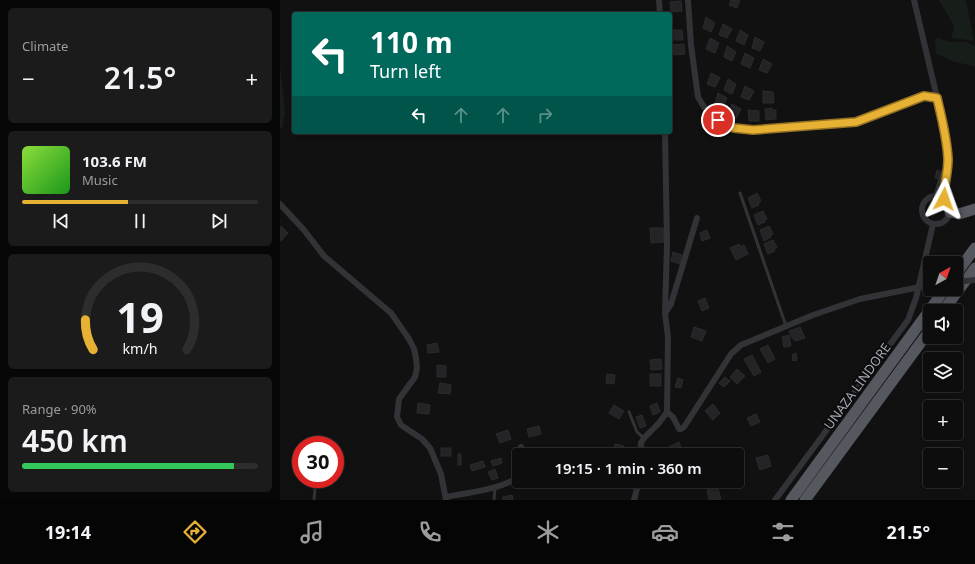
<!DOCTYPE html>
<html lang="en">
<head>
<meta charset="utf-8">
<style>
  :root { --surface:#0d0d0e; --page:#1b1b1c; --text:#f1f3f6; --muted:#9a9c9e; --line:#2d2d2e; --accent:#e7b134 }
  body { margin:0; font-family:"Noto Sans",sans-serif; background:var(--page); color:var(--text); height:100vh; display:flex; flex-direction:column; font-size:15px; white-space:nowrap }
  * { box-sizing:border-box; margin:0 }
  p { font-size:13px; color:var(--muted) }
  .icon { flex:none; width:22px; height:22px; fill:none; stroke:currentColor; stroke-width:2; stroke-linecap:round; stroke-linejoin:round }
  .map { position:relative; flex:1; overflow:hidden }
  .sheet { display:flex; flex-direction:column; gap:8px; padding:8px; background:#070708; width:280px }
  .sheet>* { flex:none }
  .guide { position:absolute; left:12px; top:12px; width:380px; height:122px; border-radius:4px; box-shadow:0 2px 6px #0003,0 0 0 1px var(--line); background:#00695c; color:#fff; overflow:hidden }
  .needle { width:26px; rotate:40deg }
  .controls { position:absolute; left:643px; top:256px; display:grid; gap:8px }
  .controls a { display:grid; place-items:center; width:40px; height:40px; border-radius:4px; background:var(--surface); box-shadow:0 2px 6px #0003,0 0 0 1px var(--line); font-size:20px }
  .speed { position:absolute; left:12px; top:436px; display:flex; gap:8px; font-size:20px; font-weight:700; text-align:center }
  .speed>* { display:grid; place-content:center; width:52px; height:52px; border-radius:50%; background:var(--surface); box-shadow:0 2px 6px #0003,0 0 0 1px var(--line); line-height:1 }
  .speed .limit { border:6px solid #d22; background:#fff; color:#111 }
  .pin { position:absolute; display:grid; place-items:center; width:34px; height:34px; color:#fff; margin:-17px; border:2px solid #fff; border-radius:50%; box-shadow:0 1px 4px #0007 }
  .me { position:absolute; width:44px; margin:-22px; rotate:4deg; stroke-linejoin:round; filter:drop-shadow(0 0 3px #0008) }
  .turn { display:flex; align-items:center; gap:14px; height:84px; padding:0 12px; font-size:18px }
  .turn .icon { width:52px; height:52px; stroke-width:2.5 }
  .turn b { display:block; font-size:28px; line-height:34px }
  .lanes { display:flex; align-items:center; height:38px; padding:0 12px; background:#0003; justify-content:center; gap:20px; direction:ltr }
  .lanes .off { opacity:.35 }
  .big { font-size:30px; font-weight:600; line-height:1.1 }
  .sheet .tile { flex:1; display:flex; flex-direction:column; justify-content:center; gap:6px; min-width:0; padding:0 14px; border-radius:6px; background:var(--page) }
  .sheet .dial { align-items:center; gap:0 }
  .dial svg { height:104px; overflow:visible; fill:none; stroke:var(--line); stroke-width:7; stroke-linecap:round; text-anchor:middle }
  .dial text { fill:var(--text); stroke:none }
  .song { display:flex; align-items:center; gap:12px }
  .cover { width:48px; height:48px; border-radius:6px; background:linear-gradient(135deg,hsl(90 70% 55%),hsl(120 70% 35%)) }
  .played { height:4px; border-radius:2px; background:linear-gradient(90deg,var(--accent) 45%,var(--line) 45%) }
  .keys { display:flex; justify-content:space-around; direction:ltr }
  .heat { display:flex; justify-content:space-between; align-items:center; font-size:22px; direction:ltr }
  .charge { height:6px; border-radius:3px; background:linear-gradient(90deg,#34c759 90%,var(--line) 0) }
  .trip { position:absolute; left:232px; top:448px; width:232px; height:40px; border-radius:4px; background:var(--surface); box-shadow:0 2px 6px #0003,0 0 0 1px var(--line); font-weight:600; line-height:40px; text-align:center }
  .tabs { display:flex; height:64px; justify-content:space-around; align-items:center; background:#050506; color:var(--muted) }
  .tabs .icon { width:28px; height:28px }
  .tabs .selected { color:var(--accent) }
  .tabs b { font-size:18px; color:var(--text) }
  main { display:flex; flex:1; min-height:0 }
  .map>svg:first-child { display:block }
</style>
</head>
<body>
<main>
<section class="sheet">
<div class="tile"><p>Climate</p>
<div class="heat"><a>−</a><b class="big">21.5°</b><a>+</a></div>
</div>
<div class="tile">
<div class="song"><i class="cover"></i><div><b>103.6 FM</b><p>Music</p></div></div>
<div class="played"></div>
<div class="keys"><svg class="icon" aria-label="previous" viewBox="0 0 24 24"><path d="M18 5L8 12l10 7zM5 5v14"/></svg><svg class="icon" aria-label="pause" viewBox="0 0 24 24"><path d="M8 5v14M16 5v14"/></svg><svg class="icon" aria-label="next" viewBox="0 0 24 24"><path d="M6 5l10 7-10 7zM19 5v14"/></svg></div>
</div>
<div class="tile dial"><svg viewBox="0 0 100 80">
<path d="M14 69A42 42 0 1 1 86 69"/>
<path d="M14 69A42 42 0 0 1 8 46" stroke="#e7b134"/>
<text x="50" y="56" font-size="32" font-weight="700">19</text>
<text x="50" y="72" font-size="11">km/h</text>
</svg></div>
<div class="tile"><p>Range · 90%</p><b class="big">450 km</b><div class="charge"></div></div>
</section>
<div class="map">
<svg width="695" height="500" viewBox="0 0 695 500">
  <rect width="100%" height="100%" fill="#111112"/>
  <path fill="#171d18" d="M659,0H686L694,41L671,38L674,26Z
    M659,38L669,42H686L695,46V67C687,63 680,64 672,61C666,59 664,56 656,54L655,39Z
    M0,65L5,112L2,128H0Z"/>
  <path fill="#242426" stroke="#2b2b2e" d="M451,0H460L457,8L449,5Z
    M401,1L402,11L391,12L390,2Z
    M426,17L435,23L431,32L423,28Z
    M443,24L452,29L447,38L439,35Z
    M391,30H402L403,40H392Z
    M460,30L468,35L464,45L456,41Z
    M475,37L484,42L480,51L472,48Z
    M430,38L439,43L435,53L426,49Z
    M404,44L405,54L394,55L393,45Z
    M447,46L456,52L452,61L444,57Z
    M465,53L474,58L470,68L461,64Z
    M483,59L492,64L487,73L479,70Z
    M431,73L440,78L435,87L427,84Z
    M448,79L456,84L452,94L444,90Z
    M465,86L474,91L469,100L461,97Z
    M483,91L493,92L494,103H483Z
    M438,93L447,98L443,107L435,104Z
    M452,104L461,109L456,119L448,115Z
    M492,108V110H496V119L486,120L485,109Z
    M468,110L479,111V121H469Z
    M657,170L671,174L670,182L655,178Z
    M477,193L481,201L478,203L479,205L472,208L468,198Z
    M483,211L487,219L484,220L485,222L478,225L474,215Z
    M1,226L8,233L1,241L0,239Z
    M489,226L493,234L490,236L491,237L484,241L480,230Z
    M370,228H383L384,242L371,243Z
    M427,230L430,238L422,241L420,233Z
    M493,240L497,247L494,249L495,251L488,254L484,244Z
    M459,244L460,247L464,245L468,254L456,260L450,248Z
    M393,252L402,255L400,264L391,261Z
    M425,298L429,308L422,311L418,301Z
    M414,327L426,331L422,341L411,337Z
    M520,327L525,338L515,341L513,338H512L509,331Z
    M509,335L511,346L504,347L502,337Z
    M157,343L159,352L148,353L147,345Z
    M488,345L495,359L488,363L480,349Z
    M516,353L517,360L513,361L512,355Z
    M472,355L481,372L474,376L464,359Z
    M381,359L382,369L371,370L370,360Z
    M157,365L166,366V377H157Z
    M457,369L465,376L457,384L450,377Z
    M327,374L335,375L334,384L326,383Z
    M370,374H381V386H370Z
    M445,377L450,381L444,387L439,383Z
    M398,378L403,380L401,388L395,387Z
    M160,383L171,385L170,394L158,393Z
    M138,403L150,405L149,414L137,413Z
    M377,403L380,412L373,415L370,406Z
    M433,404L440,413L433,420L425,411Z
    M334,405L344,411L339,419L329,413Z
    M476,414L480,422L471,426L467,418Z
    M362,415L366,426L360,428L356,417Z
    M259,426L261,434L249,437L247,429Z
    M228,430L231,439L220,443L216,434Z
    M399,442L403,453L398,455H393L389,447Z
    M335,444L344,446L343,455L334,453Z
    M161,448H171V456H161Z
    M178,454H181V465H178Z
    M488,455L491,466L480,470L476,458Z
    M221,458L222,463L213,466L211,461Z
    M203,461L205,467L192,471L190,465Z
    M215,469L218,478L212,480L208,472Z
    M428,481H438L439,484L429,485Z
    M438,488L441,500H429L427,490Z
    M232,495L233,500H223V497Z"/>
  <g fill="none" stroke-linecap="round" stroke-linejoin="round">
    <path stroke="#323337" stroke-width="3" d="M460,193L506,326
      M349,412L357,432L364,438
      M34,500L36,479
      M214,500L215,488"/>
    <path stroke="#323337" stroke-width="6" d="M379,0L380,14
      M408,0L411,45L418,97L424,107L438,120L454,128L473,131L576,122L644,96L657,98
      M634,0L667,140L668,161L664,188L665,199
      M642 210a14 14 0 1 1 28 0a14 14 0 1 1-28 0Z
      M656,196L663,175
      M0,204L24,230L44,256L111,313L129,339L134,349L136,358L137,368L135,377L119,399L117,417L121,425L142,439L150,448L161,474L166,500
      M385,313L391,304L417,218
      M387,412L393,417L399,429H401L404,427L451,354L461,345L533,315L580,299L625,290
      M241,455V447
      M361,455V443L364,438L379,423L387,412L388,337L385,313L387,245L385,132
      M166,497C184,493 228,489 239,475
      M354,500L359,481
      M495,500L628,320L636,298L653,224"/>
    <path stroke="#56585f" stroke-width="11" d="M670,212L679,214L695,209
      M676,274L695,248
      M663,311L695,268
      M511,500L665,289
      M525,500L650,330"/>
    <path stroke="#323337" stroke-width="6" d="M676,282L695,280
      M625,290L650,285"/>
  </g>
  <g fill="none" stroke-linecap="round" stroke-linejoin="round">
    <g stroke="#967322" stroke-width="10">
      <path id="route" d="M438,120L454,128L473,130L576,122L644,96L657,98C662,119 667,138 668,159C668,173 664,185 664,199"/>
    </g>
    <use href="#route" stroke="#e7b134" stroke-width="7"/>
  </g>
  <g text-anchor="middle" stroke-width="4" stroke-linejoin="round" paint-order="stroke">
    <g font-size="13" fill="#a3a7b2" stroke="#0c0c0d">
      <text transform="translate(577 386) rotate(-54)" y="5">UNAZA LINDORE</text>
    </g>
  </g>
</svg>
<div class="controls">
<a><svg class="needle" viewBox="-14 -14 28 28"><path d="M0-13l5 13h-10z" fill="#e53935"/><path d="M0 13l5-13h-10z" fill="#9a9c9e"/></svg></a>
<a><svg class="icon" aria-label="sound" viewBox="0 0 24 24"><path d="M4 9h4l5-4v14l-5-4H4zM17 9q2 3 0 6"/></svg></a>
<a><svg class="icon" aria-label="layers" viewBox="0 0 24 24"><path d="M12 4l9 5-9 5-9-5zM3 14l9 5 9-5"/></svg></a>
<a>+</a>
<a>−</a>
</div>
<div class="speed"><div class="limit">30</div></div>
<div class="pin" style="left:438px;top:120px;background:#d93025"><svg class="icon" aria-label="arrive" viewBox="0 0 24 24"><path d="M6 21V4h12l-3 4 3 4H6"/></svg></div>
<svg class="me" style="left:664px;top:199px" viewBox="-20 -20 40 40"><path d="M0-17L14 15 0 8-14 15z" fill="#e7b134" stroke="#fff" stroke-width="4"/></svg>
<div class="trip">19:15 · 1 min · 360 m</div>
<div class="guide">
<div class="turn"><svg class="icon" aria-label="left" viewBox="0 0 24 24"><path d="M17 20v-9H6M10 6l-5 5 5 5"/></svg><div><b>110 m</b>Turn left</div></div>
<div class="lanes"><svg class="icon" aria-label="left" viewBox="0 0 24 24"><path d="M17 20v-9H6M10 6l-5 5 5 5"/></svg><svg class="icon off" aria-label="ahead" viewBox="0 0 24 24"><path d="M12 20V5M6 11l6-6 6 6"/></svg><svg class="icon off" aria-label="ahead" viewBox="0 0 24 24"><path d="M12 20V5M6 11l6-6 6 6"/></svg><svg class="icon off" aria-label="right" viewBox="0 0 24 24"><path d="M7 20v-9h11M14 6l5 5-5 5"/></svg></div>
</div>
</div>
</main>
<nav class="tabs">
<b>19:14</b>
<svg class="icon selected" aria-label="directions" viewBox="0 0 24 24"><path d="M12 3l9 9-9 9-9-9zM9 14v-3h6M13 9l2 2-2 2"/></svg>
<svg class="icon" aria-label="music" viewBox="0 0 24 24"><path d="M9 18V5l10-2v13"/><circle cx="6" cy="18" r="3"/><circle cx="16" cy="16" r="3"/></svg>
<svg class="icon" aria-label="phone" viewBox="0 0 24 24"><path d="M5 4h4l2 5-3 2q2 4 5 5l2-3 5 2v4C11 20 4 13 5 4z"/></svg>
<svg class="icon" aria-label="climate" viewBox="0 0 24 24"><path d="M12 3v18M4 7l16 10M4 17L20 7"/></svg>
<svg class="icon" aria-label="car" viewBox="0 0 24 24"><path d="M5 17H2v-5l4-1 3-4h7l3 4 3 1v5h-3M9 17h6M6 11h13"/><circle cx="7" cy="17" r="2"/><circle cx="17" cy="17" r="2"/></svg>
<svg class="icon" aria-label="filters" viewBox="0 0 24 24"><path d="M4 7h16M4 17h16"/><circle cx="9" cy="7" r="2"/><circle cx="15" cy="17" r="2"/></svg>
<b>21.5°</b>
</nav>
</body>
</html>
